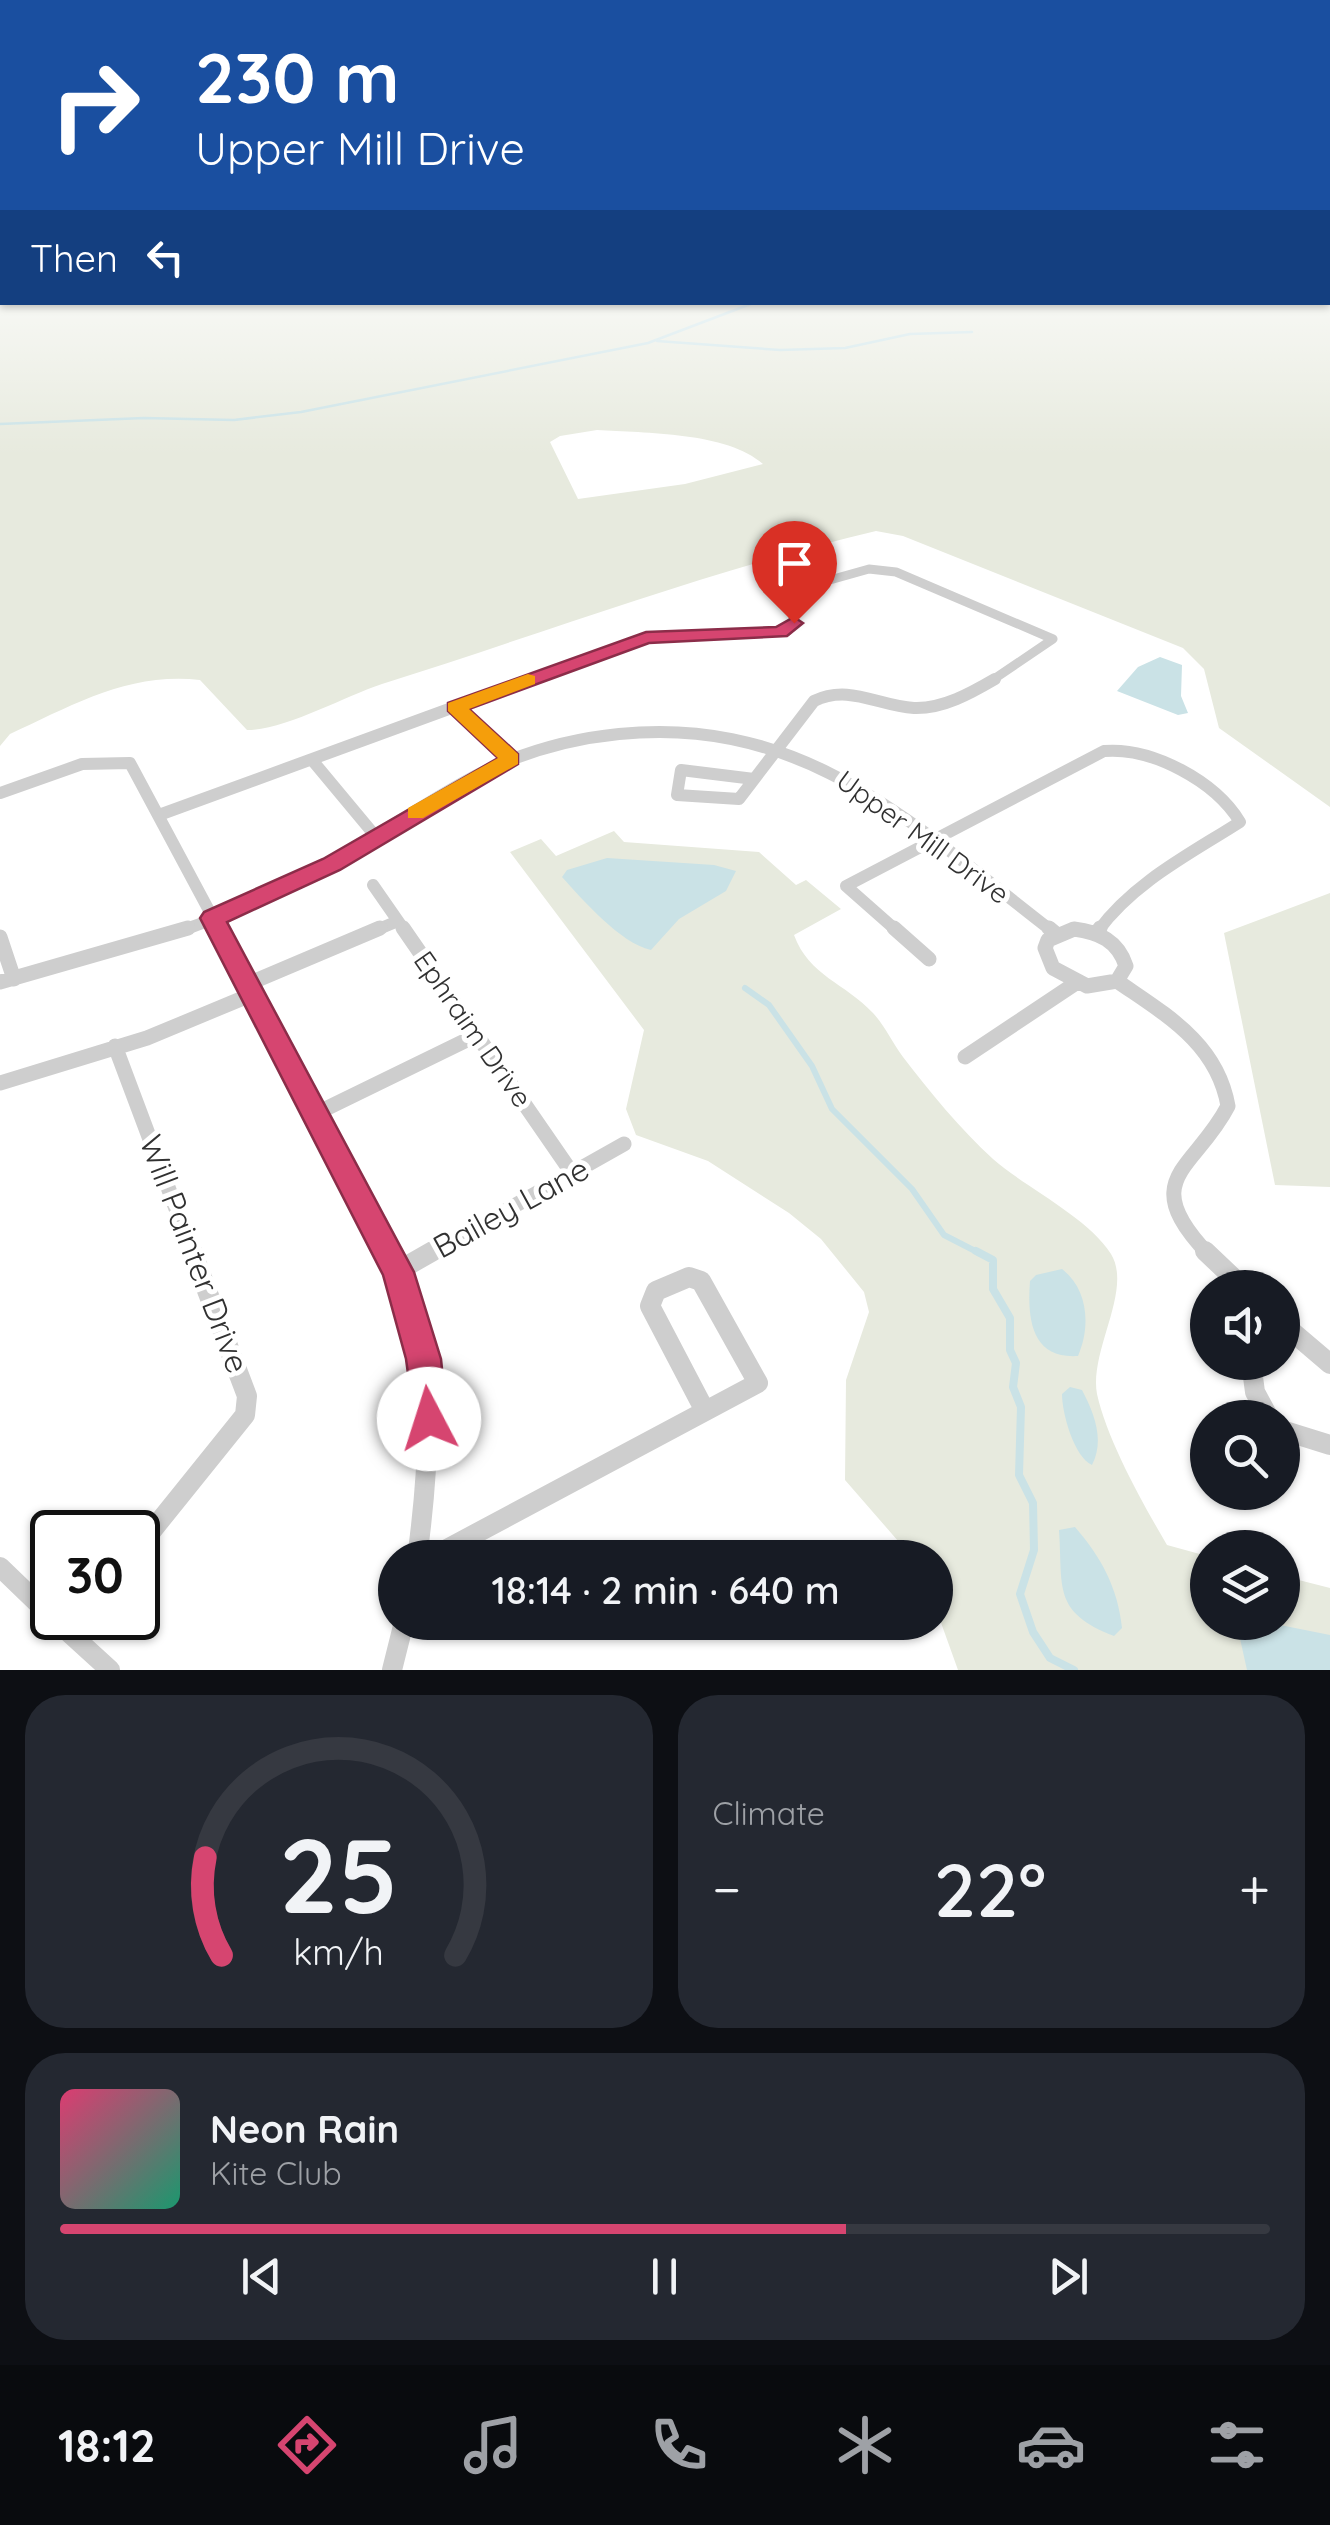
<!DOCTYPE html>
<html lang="en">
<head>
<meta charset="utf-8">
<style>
  :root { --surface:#171b24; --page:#242831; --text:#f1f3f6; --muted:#9ea1a6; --line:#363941; --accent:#d64570 }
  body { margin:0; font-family:Quicksand,sans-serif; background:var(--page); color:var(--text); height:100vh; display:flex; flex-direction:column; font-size:38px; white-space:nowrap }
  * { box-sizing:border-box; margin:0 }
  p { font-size:32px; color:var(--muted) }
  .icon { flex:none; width:55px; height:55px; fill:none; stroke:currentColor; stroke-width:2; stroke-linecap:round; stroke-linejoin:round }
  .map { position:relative; height:1670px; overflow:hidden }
  .side { display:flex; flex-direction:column; gap:25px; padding:25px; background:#0d0f14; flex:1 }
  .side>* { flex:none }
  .hud { position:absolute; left:0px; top:0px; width:1330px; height:305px; box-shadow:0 2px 8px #0004; background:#1a4fa0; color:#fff; overflow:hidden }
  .tools { position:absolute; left:1190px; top:1270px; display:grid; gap:20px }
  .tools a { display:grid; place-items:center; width:110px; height:110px; border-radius:50%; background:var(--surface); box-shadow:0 2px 8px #0004; font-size:50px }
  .speed { position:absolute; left:30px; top:1510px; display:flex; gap:20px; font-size:50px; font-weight:700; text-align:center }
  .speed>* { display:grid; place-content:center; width:130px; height:130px; border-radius:50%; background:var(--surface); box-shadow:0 2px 8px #0004; line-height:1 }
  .speed .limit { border:5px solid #111; border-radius:15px; background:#fff; color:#111 }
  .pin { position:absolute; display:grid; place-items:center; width:85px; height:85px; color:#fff; margin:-102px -42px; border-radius:50% 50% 50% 0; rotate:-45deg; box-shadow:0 0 10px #0007 }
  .pin .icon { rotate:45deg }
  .me { position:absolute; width:110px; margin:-55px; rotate:355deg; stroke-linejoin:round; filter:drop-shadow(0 0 8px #0008) }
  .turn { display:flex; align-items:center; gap:35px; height:210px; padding:0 30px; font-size:45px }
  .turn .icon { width:130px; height:130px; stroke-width:2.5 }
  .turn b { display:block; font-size:70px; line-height:85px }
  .then { display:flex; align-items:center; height:95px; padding:0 30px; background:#0003; gap:20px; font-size:38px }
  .big { font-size:75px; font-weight:600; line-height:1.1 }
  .side .card { flex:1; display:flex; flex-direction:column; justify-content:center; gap:15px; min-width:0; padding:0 35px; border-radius:40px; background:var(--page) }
  .side .dial { align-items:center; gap:0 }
  .dial svg { height:260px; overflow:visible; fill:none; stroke:var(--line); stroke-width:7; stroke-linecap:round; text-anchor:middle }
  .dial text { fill:var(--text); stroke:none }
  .song { display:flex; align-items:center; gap:30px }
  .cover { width:120px; height:120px; border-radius:15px; background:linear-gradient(135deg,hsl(340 70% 55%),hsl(160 70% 35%)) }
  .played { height:10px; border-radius:5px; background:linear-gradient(90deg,var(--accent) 65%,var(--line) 65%) }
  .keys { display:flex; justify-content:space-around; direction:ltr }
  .heat { display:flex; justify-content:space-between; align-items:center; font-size:55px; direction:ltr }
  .side .tiles { flex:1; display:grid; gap:25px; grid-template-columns:1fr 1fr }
  .card:last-child { grid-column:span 2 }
  .trip { position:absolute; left:378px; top:1540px; width:575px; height:100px; border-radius:50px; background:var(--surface); box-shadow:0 2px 8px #0004; font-weight:600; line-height:100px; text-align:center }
  .tab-bar { display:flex; height:160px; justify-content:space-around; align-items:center; background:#090b0e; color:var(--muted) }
  .tab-bar .icon { width:70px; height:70px }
  .tab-bar .on { color:var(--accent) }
  .tab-bar b { font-size:45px; color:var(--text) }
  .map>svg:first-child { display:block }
</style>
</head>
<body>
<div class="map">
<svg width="1330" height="1670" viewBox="0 0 1330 1670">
  <rect width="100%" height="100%" fill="#fff"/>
  <path fill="#e7eade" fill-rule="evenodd" d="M0,222L2,302H1328L1330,222V807L1219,728L1204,669L1183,648L903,536L876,531C708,571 547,632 382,684C343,697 285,730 247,730L200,680C129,672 73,705 10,734L0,746ZM597,430C645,433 727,432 763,464L685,484L578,499L550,442L560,436Z
    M614,831L624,842L759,852L796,885L806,880L841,909L794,935C809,976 845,983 873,1013C885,1026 892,1042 903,1057C930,1092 960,1129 993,1159C1026,1188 1088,1217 1111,1254C1133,1290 1089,1351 1097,1394C1107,1440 1143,1504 1167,1545L1207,1556L1208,1622H1282L1283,1576L1330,1588V1670H958L935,1606V1558L912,1557L845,1480L846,1380L869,1312L864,1292L821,1239L789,1213L708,1161L636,1135L626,1109L644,1030L510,852L541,839L556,856Z
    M1330,893V1187L1275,1185L1224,933Z"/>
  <path fill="#cae2e6" d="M1160,657L1182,665L1181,696L1188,713L1178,715L1117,691L1138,667Z
    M607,858L714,865L736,871L726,891L679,919L651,950C620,943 583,900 562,877L567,870Z
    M1062,1269C1088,1289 1091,1326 1078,1356C1032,1359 1027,1320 1030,1281L1036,1275Z
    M1070,1387L1082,1390C1094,1413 1105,1440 1092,1465C1074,1457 1062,1413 1062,1394Z
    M1075,1527C1101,1557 1118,1588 1122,1628L1114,1636C1052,1612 1063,1587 1059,1530Z
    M1270,1623L1330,1635V1670H1247L1239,1634L1246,1623Z"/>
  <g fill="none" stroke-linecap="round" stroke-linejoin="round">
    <path stroke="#cae2e6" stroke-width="2.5" d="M657,341L780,350L845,348L910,334L972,332
      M0,424L144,418L234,420L301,412L648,343L756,302"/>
    <path stroke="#cae2e6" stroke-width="6" d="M745,988L769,1005L812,1066L832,1109L912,1189L944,1235L981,1254"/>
    <path stroke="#cae2e6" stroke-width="8" d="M976,1251L993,1260V1289L1010,1318V1350L1016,1363L1013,1387L1021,1407L1019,1475L1033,1503L1034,1550L1020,1594L1033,1632L1050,1658L1074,1670"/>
    <path stroke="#cecece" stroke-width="9" d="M524,681L640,639L787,632L794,623L787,592L869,569L896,572L1053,639L991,681"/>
    <path stroke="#cecece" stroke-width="12" d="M455,707L511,759
      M312,760L377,838
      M754,779L681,770L677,795L739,799L814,701C849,684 878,706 914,708C943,709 971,693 995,679
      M0,793L82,764L130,763L220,931
      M159,815L531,679
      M373,885L405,931
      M181,931C233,912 284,890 332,862C380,834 426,802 475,776C520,753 569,739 619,734C804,715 917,827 1052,931
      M374,931L398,921
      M897,931L846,886L1104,751C1152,747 1215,781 1240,822C1190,854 1134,882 1098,931
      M1069,931H1087"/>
    <path stroke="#cecece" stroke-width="15" d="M218,928L389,1254
      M403,928L572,1173
      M894,928L929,959
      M1049,928L1055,933
      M1074,929C1099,932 1118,941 1126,966L1117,981L1087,986L1053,968L1045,948L1048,940Z
      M1097,933L1100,928
      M0,937L14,979
      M1117,981C1166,1015 1217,1043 1228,1106C1195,1170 1136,1178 1208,1254
      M0,982L188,928
      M248,984L380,928
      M115,1046L193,1254
      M965,1057L1076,983
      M0,1083L147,1038L253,994
      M315,1114L477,1035
      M429,1254L624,1144"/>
    <path stroke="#cecece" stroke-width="20" d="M388,1251C438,1347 431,1455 417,1558
      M1205,1251L1244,1288
      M398,1271L433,1251
      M1282,1323L1330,1364
      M1251,1362L1255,1392L1269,1418
      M1282,1430L1330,1445
      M138,1548L245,1415L247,1396L192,1251
      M430,1558L758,1383L701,1281L689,1277L656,1291L650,1306L705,1411
      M0,1567L52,1617
      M53,1618L110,1670
      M392,1670L404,1622"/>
  </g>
  <linearGradient id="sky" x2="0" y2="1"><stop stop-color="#9cc6e7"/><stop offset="0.49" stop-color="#fff"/><stop offset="1" stop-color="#fff" stop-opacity="0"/></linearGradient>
  <rect width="1330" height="456" fill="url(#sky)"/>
  <path fill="#d64570" stroke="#8b2d49" stroke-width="2.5" d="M794,617L803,623L787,636L649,643L469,709L518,754V764L340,870L227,922L414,1272L441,1359L447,1419L441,1432L429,1437L416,1432L406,1359L383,1275L200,918L204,912L323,859L498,758L448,711V703L646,632L776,627Z"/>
  <path fill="#f59e0b" d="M528,674L535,676V684L469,709L518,754V764L423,818H408V808L498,758L448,711V703Z"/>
  <g text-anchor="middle" stroke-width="10" stroke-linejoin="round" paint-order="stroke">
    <g font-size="28" fill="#313131" stroke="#fff">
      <text transform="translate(923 837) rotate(36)" y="10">Upper Mill Drive</text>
      <text transform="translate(473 1029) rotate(55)" y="10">Ephraim Drive</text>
    </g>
    <g font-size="32" fill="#313131" stroke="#fff">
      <text transform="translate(511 1208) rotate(-29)" y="11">Bailey Lane</text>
      <text transform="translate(194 1254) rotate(69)" y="11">Will Painter Drive</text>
    </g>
  </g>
</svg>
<div class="tools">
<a><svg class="icon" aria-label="sound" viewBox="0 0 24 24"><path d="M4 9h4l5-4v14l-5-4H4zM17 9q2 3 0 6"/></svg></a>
<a><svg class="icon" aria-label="search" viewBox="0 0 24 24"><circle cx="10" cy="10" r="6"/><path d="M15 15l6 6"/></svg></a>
<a><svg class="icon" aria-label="layers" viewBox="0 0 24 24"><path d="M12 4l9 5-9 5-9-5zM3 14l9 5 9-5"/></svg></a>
</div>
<div class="speed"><div class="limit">30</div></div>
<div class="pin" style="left:794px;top:623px;background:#d93025"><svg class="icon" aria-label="arrive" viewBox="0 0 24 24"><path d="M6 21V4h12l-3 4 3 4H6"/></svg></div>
<svg class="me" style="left:429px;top:1419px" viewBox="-20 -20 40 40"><circle r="19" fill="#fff"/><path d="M0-13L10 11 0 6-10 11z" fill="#d64570"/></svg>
<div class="trip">18:14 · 2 min · 640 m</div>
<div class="hud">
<div class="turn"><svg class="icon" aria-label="right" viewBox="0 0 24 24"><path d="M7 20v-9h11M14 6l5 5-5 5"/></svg><div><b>230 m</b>Upper Mill Drive</div></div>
<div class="then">Then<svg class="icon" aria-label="left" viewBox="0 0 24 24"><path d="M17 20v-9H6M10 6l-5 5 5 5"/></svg></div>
</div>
</div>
<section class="side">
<div class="tiles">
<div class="card dial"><svg viewBox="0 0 100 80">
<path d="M14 69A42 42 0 1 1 86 69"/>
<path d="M14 69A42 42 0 0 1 9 39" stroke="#d64570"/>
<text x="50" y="56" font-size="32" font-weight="700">25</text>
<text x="50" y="72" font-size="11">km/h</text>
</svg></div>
<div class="card"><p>Climate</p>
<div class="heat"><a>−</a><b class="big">22°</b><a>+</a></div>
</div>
<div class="card">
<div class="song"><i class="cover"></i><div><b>Neon Rain</b><p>Kite Club</p></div></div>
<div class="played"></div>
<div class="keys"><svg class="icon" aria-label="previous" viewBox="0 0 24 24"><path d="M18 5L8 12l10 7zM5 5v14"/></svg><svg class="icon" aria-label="pause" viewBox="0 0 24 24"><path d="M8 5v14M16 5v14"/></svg><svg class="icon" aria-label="next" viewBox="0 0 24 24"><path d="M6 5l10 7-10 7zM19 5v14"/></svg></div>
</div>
</div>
</section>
<nav class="tab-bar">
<b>18:12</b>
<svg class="icon on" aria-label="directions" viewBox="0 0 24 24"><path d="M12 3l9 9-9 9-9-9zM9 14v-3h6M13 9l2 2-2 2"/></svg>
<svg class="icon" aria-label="music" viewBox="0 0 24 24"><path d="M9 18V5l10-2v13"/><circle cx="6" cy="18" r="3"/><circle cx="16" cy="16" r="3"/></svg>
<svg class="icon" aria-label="phone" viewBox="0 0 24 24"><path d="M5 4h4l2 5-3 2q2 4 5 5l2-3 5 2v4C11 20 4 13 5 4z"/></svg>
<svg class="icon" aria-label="climate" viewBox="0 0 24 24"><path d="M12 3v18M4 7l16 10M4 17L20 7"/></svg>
<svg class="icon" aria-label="car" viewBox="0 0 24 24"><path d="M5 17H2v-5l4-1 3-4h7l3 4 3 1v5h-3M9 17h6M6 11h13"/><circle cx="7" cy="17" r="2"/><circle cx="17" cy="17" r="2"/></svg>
<svg class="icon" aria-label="filters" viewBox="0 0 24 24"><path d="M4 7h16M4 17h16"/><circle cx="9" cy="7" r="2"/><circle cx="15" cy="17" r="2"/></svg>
</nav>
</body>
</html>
